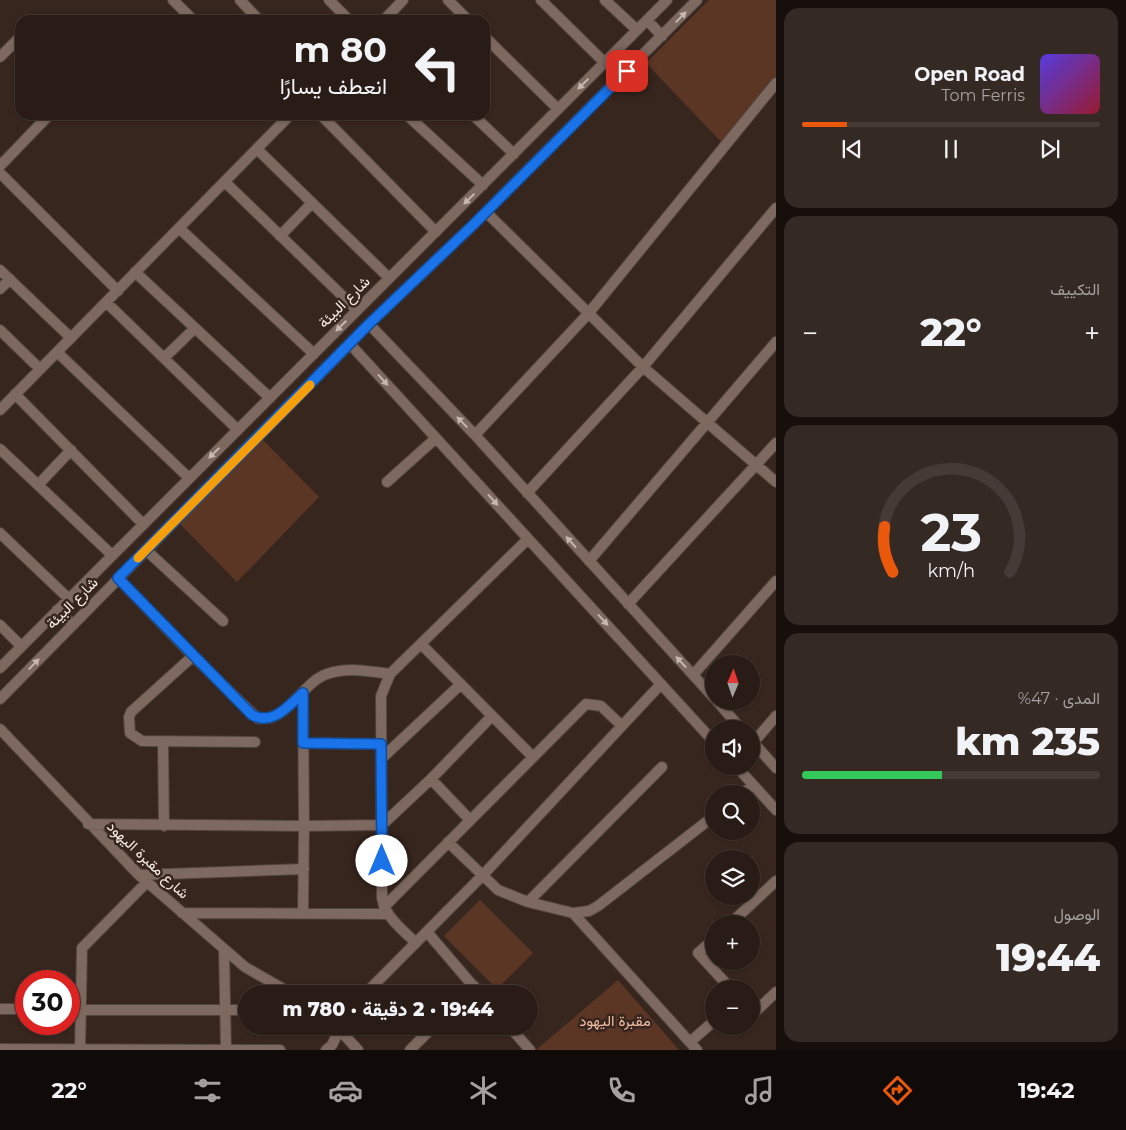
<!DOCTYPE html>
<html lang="ar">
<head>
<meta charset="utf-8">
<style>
  :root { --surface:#291c16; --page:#352923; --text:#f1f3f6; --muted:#a5a1a1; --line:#453a35; --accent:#ea580c }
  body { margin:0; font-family:Montserrat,Vazirmatn,sans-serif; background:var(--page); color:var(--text); direction:rtl; height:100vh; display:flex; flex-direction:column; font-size:19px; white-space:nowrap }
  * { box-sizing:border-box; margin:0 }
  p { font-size:16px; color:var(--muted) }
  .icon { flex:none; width:28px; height:28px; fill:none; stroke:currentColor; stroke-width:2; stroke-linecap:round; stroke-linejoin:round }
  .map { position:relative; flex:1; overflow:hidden; direction:ltr }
  .side { display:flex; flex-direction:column; gap:8px; padding:8px; background:#170f0c; width:350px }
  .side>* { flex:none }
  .hud { position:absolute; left:15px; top:15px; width:475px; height:105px; border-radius:15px; box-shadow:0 1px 4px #0004,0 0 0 1px var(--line); direction:rtl; background:#291c16; color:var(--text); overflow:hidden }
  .needle { width:32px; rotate:2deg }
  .fabs { position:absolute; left:705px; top:655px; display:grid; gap:10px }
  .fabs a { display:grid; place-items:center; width:55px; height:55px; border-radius:50%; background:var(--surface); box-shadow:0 1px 4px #0004,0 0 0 1px var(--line); font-size:25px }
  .speed { position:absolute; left:15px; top:970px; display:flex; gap:10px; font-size:25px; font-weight:700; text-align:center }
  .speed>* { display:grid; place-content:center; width:65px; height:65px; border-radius:50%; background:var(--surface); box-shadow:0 1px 4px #0004,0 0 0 1px var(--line); line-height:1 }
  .speed .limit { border:8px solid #d22; background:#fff; color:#111 }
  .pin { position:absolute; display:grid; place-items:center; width:42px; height:42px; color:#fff; margin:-21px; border-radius:10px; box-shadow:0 2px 8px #0006 }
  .me { position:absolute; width:55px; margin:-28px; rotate:0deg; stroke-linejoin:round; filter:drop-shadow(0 0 4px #0008) }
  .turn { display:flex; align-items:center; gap:18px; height:105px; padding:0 20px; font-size:22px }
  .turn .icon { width:65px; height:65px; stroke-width:2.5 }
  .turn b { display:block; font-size:35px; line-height:42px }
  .big { font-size:38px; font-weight:800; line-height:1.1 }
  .side .widget { flex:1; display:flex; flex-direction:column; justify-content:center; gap:8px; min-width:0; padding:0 18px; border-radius:15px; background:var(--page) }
  .side .dial { align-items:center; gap:0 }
  .dial svg { height:130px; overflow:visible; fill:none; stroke:var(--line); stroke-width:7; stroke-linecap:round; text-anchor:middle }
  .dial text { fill:var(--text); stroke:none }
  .song { display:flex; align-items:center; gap:15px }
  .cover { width:60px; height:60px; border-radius:8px; background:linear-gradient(135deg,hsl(250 70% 55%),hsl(350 70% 35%)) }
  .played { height:5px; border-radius:2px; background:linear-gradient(90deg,var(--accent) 15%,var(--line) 15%) }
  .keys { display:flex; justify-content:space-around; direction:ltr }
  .heat { display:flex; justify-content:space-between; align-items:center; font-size:28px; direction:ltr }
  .charge { height:8px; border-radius:4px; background:linear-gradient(90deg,#34c759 47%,var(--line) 0) }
  .trip { position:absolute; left:238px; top:985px; width:300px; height:50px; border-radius:25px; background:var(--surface); box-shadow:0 1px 4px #0004,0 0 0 1px var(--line); font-weight:800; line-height:50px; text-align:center; direction:rtl }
  .menu { display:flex; height:80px; justify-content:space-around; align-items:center; background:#100b09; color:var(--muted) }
  .menu .icon { width:35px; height:35px }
  .menu .on { color:var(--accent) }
  .menu b { font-size:22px; color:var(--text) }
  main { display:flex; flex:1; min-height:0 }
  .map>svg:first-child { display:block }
</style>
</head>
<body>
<main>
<section class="side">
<div class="widget">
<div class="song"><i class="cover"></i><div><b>Open Road</b><p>Tom Ferris</p></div></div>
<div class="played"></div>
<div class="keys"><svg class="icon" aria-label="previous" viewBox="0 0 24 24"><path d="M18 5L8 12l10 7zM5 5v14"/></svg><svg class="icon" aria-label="pause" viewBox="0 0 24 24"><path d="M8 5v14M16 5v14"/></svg><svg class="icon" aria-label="next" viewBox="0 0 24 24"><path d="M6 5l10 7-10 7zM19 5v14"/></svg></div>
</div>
<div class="widget"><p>التكييف</p>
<div class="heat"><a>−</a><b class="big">22°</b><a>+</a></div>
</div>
<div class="widget dial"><svg viewBox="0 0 100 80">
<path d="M14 69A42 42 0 1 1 86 69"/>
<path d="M14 69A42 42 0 0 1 9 41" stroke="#ea580c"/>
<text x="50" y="56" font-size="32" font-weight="700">23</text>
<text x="50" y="72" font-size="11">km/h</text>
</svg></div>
<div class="widget"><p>المدى · 47%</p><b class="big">235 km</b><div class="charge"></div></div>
<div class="widget"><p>الوصول</p><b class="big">19:44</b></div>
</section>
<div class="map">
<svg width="776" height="1050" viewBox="0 0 776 1050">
  <rect width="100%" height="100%" fill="#37261e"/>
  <path fill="#5c3625" d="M709,0H776V82L725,146L646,63Z
    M259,436L319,497L237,582L176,520Z
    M480,900L533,953L497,989L444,936Z
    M618,980L679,1050H536Z"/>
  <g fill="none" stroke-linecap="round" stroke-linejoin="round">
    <g stroke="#51443d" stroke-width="12">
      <path id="minor" d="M173,0L193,20
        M240,0L259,20
        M329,0L349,20
        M448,0L468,20
        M541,0L605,63
        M605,0L637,30
        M384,20L403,0
        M647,20L662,36
        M485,37L558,109
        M0,57L20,37
        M321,115L436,232
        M407,115L483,185
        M473,115L514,154
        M257,149L389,278
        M0,166L49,115
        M0,173L118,291
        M225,182L357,310
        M486,212L643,367L776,482
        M179,228L314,354
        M280,236L312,203
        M0,270L71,338
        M135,272L270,398
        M0,289L10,279
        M106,302L238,430
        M369,324L475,435L714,698
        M0,330L40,369
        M350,344L714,742
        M57,352L189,478
        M164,358L195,328
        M15,394L143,524
        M0,410L290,115
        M475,435L588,314L776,83
        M0,449L112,555
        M387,482L436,438
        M38,485L71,450
        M527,493L643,367L776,208
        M0,533L69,599
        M146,550L223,621
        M589,561L776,342
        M118,578L193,656L257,718C287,724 302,682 327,674C348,667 369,671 390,674
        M628,604L776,443
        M57,610L72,624
        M0,625L21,646
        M421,644L533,757
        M193,656L131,712L129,717L130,733L142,741L255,742
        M0,668L667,0
        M693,675L776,581
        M0,699L369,324L474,224L697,0
        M717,701L741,729
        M0,729L139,875L245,967L292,994
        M751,740L776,768
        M163,741L164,826
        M303,743L381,744
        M753,743L776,716
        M381,759L461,684
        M736,766L776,810
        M431,779L470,820
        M742,794L753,785
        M88,824L304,826L303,693
        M448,842L498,890L528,902L573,913L589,911L598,906L714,816
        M139,875L304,869
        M528,902L662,767
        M384,907L586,704L601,706L622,726
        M182,913L388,914
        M573,913L697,1050
        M303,914L304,826L382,825L431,779L492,716
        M730,924L776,881
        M427,932L480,994
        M714,939L698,953L731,989
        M416,943C403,930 385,917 382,898L381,696L390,674L528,539
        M224,949L226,1050
        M365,994L483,875L661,684
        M467,994L474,986
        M0,1009H26
        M69,1010H246
        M751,1011L753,1014L776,992
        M336,1026L358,1050
        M509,1026L530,1050
        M690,1042L714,1021
        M0,1049L280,1050
        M80,1050L82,948L147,882
        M326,1050L332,1045L341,1026
        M410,1050L434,1026"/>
    </g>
    <use href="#minor" stroke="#7d6960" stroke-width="10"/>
  </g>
  <defs><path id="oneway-solid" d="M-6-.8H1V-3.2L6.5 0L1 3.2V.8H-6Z" transform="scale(1.25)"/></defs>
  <g fill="#c6b7b0">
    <use href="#oneway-solid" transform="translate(681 17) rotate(-46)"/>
    <use href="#oneway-solid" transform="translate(583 84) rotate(135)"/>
    <use href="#oneway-solid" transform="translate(469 199) rotate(135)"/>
    <use href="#oneway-solid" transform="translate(341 326) rotate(135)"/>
    <use href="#oneway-solid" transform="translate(383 380) rotate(48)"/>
    <use href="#oneway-solid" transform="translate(462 422) rotate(-134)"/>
    <use href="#oneway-solid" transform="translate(214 453) rotate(136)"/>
    <use href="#oneway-solid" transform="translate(493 500) rotate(48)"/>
    <use href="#oneway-solid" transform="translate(571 542) rotate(-132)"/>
    <use href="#oneway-solid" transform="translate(603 620) rotate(48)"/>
    <use href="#oneway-solid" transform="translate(681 662) rotate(-133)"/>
    <use href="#oneway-solid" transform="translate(34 664) rotate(-46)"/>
  </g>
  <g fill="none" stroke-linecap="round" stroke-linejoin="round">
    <g stroke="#114b97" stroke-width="12">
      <path id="route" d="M382,861L381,744L303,743V693C288,706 273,726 252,715L118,578L369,324L474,224L627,71"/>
    </g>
    <use href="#route" stroke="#1a73e8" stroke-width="9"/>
    <path stroke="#f59e0b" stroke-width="9" d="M138,558L310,385"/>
  </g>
  <g text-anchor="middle" stroke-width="5" stroke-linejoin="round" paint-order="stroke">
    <g font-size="15" fill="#f7ebe6" stroke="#37261e">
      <text transform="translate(344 302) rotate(-45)" y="5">شارع البيئة</text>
      <text transform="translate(72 603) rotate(-45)" y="5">شارع البيئة</text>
      <text transform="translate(148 860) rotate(43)" y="5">شارع مقبرة اليهود</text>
    </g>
    <g font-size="15" fill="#f4bca3" stroke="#37261e">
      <text x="615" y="1026">مقبرة اليهود</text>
    </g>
  </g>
</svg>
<div class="fabs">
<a><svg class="needle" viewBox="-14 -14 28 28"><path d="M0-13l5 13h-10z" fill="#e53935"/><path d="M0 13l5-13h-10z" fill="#a5a1a1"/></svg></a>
<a><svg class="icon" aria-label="sound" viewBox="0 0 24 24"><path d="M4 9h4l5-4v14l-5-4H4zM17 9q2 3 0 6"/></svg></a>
<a><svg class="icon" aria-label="search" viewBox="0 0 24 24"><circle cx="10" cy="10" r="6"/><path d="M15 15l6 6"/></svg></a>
<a><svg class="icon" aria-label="layers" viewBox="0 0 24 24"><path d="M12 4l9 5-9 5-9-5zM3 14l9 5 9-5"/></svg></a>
<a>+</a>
<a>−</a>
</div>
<div class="speed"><div class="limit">30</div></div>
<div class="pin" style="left:627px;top:71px;background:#d93025"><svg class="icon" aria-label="arrive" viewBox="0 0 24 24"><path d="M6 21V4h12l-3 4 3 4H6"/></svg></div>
<svg class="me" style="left:382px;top:861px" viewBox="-20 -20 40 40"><circle r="19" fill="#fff"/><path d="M0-13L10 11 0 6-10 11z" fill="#1a73e8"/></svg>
<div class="trip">19:44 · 2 دقيقة · 780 m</div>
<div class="hud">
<div class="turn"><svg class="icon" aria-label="left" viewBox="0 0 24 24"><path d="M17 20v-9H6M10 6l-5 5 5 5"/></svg><div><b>80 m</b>انعطف يسارًا</div></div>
</div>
</div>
</main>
<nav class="menu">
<b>19:42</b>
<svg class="icon on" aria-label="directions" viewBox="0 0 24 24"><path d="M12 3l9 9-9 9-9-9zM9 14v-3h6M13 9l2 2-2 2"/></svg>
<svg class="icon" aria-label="music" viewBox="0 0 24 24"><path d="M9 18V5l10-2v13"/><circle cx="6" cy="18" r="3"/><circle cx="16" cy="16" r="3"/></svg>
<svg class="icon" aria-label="phone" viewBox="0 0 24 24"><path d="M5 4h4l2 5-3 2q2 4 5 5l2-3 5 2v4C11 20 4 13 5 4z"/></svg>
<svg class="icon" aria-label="climate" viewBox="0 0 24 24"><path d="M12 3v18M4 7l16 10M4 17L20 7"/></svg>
<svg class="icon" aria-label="car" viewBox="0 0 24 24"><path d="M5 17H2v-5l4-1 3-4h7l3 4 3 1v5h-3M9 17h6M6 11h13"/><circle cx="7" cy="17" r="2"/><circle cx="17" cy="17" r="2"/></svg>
<svg class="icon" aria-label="filters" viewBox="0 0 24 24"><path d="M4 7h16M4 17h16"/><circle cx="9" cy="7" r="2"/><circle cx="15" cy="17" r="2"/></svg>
<b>22°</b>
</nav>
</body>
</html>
